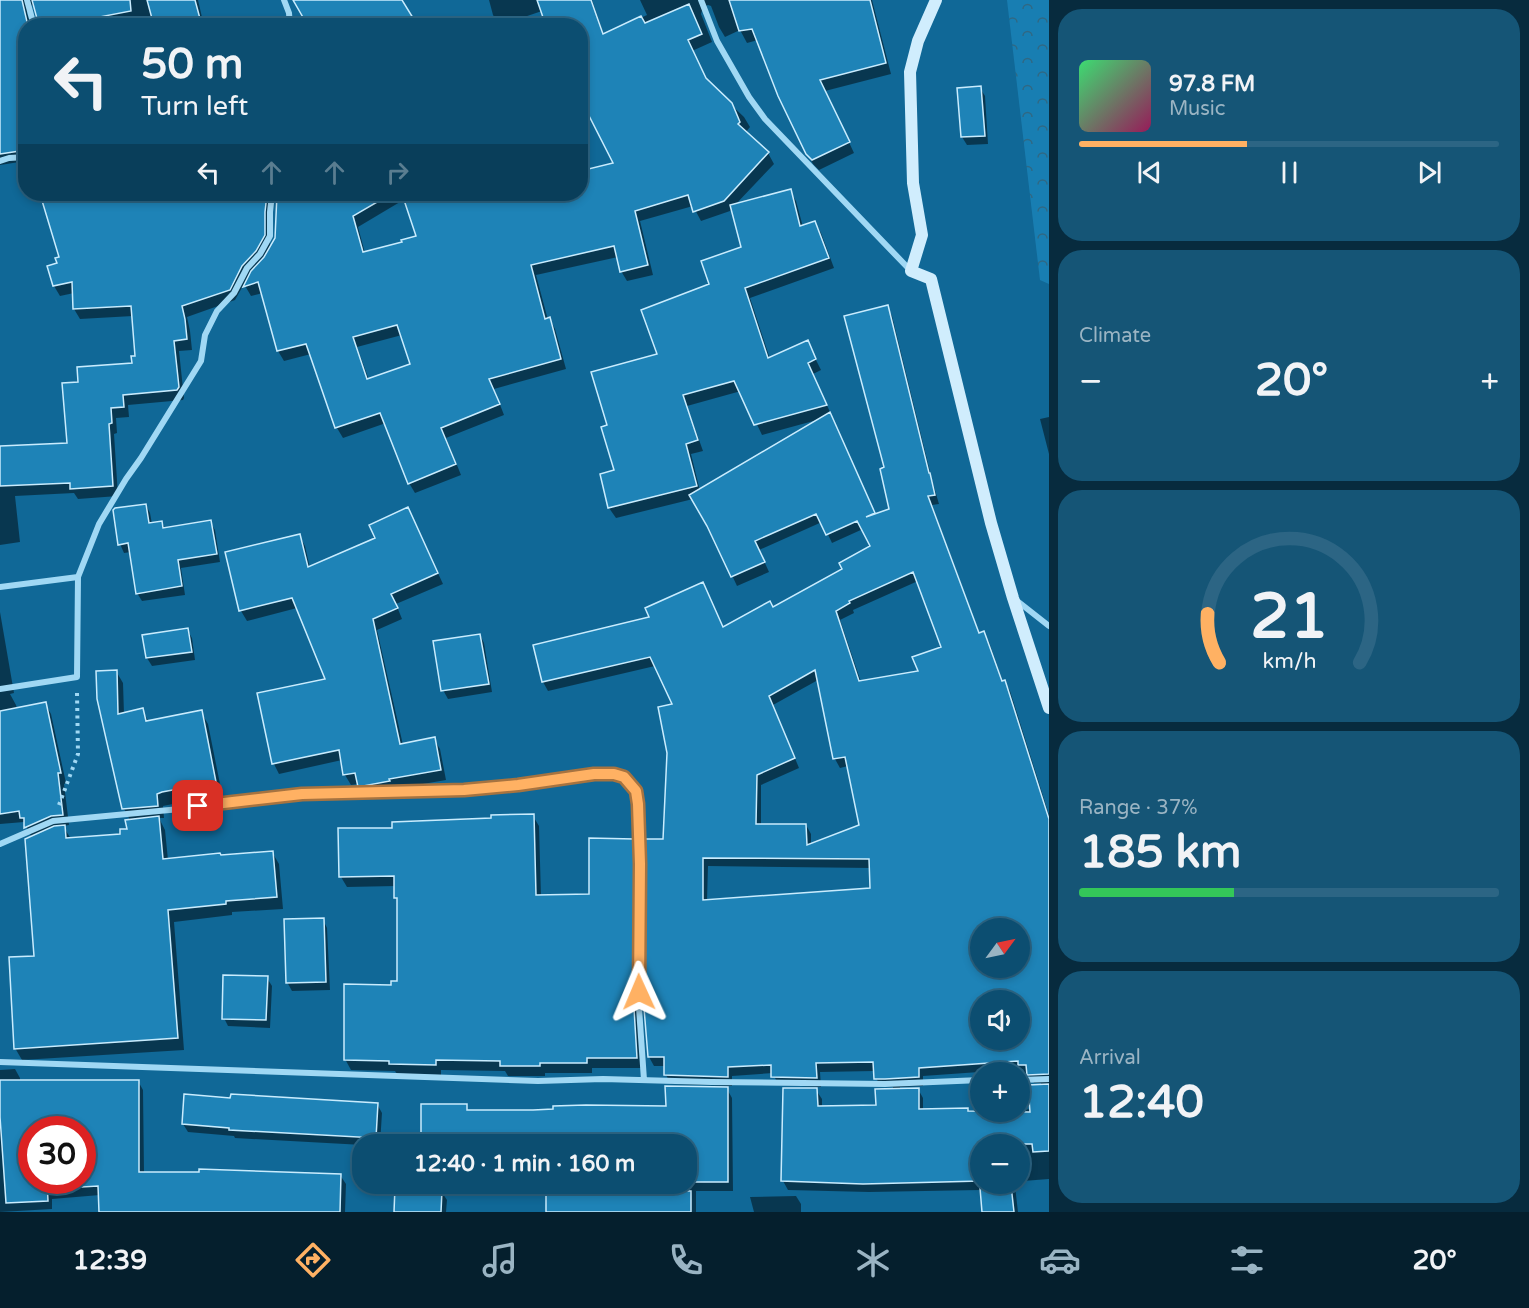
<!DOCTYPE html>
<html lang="en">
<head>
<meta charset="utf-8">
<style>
  :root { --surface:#0c4e71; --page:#155576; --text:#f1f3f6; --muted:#9ab4c3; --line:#2c6584; --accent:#ffb163 }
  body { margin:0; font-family:"Varela Round",sans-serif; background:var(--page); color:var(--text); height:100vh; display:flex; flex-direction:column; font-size:22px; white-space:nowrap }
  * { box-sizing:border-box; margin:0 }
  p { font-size:20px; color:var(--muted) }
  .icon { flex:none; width:33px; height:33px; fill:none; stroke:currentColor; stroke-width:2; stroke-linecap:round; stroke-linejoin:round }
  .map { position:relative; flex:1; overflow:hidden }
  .drawer { display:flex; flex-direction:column; gap:9px; padding:9px; background:#072b3e; width:480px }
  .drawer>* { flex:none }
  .guide { position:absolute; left:18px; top:18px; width:570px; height:183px; border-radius:24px; box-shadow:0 3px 9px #0003,0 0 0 2px var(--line); background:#0c4e71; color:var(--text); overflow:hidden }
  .needle { width:39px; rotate:57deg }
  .tools { position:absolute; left:970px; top:918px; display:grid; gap:12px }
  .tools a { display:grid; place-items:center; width:60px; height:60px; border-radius:50%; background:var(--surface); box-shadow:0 3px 9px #0003,0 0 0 2px var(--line); font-size:30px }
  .speed { position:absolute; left:18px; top:1116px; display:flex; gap:12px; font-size:30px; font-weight:700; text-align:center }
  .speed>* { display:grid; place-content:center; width:78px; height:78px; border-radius:50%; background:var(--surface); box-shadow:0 3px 9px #0003,0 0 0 2px var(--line); line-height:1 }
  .speed .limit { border:9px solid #d22; background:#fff; color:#111 }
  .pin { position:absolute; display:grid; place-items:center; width:51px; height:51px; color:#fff; margin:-26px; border-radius:12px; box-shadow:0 3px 9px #0006 }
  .me { position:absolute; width:66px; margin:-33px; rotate:359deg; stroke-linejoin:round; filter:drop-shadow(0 0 4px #0008) }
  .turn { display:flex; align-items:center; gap:21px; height:126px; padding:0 24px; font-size:27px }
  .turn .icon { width:78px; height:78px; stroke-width:2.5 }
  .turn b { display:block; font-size:42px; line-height:51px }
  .lanes { display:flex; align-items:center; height:57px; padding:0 24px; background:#0003; justify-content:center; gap:30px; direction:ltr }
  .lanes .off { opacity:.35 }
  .big { font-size:45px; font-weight:700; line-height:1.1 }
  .drawer .card { flex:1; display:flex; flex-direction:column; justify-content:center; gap:9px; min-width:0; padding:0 21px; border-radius:24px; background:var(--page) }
  .drawer .dial { align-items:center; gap:0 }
  .dial svg { height:156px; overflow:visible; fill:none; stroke:var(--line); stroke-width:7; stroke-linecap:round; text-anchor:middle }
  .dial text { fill:var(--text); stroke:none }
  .song { display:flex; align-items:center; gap:18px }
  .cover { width:72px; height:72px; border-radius:9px; background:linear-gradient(135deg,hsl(140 70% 55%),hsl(330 70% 35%)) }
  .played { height:6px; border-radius:3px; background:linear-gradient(90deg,var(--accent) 40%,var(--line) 40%) }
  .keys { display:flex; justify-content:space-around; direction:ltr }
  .heat { display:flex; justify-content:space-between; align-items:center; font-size:33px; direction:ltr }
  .charge { height:9px; border-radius:4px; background:linear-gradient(90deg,#34c759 37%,var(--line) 0) }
  .trip { position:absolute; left:352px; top:1134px; width:345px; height:60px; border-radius:24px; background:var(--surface); box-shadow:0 3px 9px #0003,0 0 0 2px var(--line); font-weight:700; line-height:60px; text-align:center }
  .menu { display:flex; height:96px; justify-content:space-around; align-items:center; background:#051f2d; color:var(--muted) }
  .menu .icon { width:42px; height:42px }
  .menu .current { color:var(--accent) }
  .menu b { font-size:27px; color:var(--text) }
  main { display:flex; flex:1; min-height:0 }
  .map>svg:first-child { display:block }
</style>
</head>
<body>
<main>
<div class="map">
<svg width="1049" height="1212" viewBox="0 0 1049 1212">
  <defs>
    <pattern id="forest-crowns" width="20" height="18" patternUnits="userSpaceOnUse" patternTransform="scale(1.5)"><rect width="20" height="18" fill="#187eb2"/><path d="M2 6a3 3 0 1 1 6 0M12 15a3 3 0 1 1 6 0" fill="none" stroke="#2f6884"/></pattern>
  </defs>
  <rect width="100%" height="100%" fill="#106897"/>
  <path fill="url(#forest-crowns)" d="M1007,0H1049V284L1040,280Z"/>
  <path fill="#0007" fill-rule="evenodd" d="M0,0H198L204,26H40L35,5L29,6L27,13L31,26H26V161L0,165Z
    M489,0H592L604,35L647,15L640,0H872L891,74L825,91L854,153L819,170L813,164L807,153L758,40L747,43L740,30L725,37L719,27L711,6L708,5L703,7L701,14L712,42L692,51L706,81L744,117L750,127L746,132L768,153L774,164L735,205L790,191L796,201L803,227L815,222L821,233L834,268L750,298L770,359L807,342L821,370L813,374L876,515L891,510L886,468L887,307L892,316L932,480L939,504L932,505L980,635L984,633L989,642L1003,682H1005L1010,691L1049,815V1179L1023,1181V1186H1015L1018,1212H984L981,1190L869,1192L788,1190L783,1181L816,1090L822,1099V1107H878L893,1090V1087H881L876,1078L875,1071L820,1072L821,1087L778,1085L773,1073L732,1076V1086L671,1084L666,1075L665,1066H654L649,1057L674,705L655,666L548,691L543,682L535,646L723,629L773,609L844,569L872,546L863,529L832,543L822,522L759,550L769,572L737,586L709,526L693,499L616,518L609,508L601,475L615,472L609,426L659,355L711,285L743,248L732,209L730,211L701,221L693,206L640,221L653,275L627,281L621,271L618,257L536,275L548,320L550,319L555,329L566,369L494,389L504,415L446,438L461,475L415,493L409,483L386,423L343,438L337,428L311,354L284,361L278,351L263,293L251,296L244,284L235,300L187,317L190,331L192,350L179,351L184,398L183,400L128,405L129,417L116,418L117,433L114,434L118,496L78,499L74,493L15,496L20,542L0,545V448L68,444L80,383L133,365L137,357L133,316L80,319L74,309V293L60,296L54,286L49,267L58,265L60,258L42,194H580L615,164L583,99L580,100V26L542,11L501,25L502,26H473L496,20L493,15ZM278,199L276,238L270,250V223L274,201ZM405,199L418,237L404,243L365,253L358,227ZM402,335L412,365L369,380L357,347ZM741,391L762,435L817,420L700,491L691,454L703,451L687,406ZM918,581L943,647L920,672L861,682L840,620L854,613L853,610ZM818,680L835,759L840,768L848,766L861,826L811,845V834L806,825H761V785L799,768L773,705ZM708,866L871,868L872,889L707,901ZM981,928H1020V968H981ZM981,1000H1020V1040H981ZM1023,1069L1025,1074H1028L1034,1083H1041V1086L1031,1109L1020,1110V1112H969L923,1110V1098L918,1089L900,1090V1087L923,1086V1076ZM981,1144H1020V1184H981Z
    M980,88L985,96L988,144L967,145L962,137Z
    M1049,417V454L1040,419Z
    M146,505L150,513L152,524L161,522L166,529L210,522L215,530L220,562L181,568L185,595L142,601L137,593L131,552L124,553L120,544Z
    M413,519L443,584L396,604L402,619L377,630L403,745L434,739L440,749L446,780L394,789L395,791L365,797L358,784L351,785L345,775L342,760L279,774L274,764L327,680L297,608L247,621L241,611L299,535L305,546L310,568L377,538Z
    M0,612L14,693L10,694L16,705L17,709L45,703L51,714L66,783L64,784L69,825L63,826L71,839L122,835L128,830L130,820L124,809L99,699L116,671L123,683L124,714L142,710L149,722L201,712L208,724L222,794L163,806L164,818H159L165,830L168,860L272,852L279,864L283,909L232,912V915L174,922L184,1050L22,1060L15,1048L35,958L32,838L24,822L0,824Z
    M187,630L192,638L195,660L152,666L147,658Z
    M480,635L484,643L492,692L448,699L443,690Z
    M533,816L539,826L541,897L591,895L633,840L639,850L642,1068H592V1073H545V1076H508L505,1071L441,1070V1075L397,1074L395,1071L351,1070L345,1059L393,987L398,983L399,902L396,897V886L347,887L341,877L394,829Z
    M323,920L327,928L330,990L292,991L287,982Z
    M267,978L272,986L270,1028L228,1026L224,1018Z
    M15,1069L20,1078V1081H138L143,1090L144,1173L340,1175L346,1184L345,1212H100V1195L52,1199V1209L0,1212V1070ZM32,1130H82V1180H32Z
    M727,1089L732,1098L733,1191H696V1212H548V1192L490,1191L486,1184H553V1190H639V1184H687V1144H428L422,1134L466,1106L469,1112L668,1107Z
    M232,1099L377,1104L382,1113L380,1144L363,1145L235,1138L234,1136L188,1132L183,1124Z
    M441,1191L447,1200L446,1212H396Z
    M796,1196L801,1204V1212H754L750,1197Z"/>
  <path fill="#1e83b7" stroke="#c9ecfe" stroke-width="1.5" fill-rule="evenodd" d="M0,0H22L28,26H26V150L0,154Z
    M32,0H130L131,11L53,26H39Z
    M147,0H195L202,26H154Z
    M293,0H402L418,26H308Z
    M537,0H591L603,34L641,16L645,23L689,4L702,34L688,40L706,78L732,103L740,122L738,124L769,152L724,201L693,212L688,195L635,211L648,265L620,272L614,246L531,265L545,319L550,317L561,359L489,379L500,404L441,428L456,464L408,484L380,413L335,428L306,344L277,351L258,282L243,287L251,271L264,257L275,238L277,194H391L353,216L363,252L402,242L401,240L416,236L402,194H580V171L613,163L580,98V26H546ZM397,325L410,364L367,379L353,337Z
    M729,0H870L886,63L820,80L850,142L812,160L806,154L778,96L752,29L739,31Z
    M981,86L985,136L961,137L957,88Z
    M791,189L800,226L815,221L829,258L745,288L768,358L808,340L816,359L808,363L827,405L754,425L734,381L683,395L698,440L686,444L697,486L608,508L600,474L614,470L601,427L607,425L591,372L657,354L641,310L709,284L701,261L741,247L730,205Z
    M40,194H267L265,212V235L256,251L242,266L230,290L182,306L185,319L187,339L174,341L179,387L177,390L123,395L124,407L111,408L112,423L109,424L113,486L70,489V483L0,486V446L67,443L62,383L78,382L77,367L132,363L131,356H135L131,306L73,309L72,282L53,286L47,266L57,263L55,258L59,257Z
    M888,305L929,473H930L935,495L928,496L979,633L984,631L1002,681L1005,680L1049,819V1074L1027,1075L1026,1065H1018V1061L919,1068V1077L885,1079H874L873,1062L816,1063L817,1078L771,1077V1065L728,1067V1077L664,1075V1057H648L644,1008V839H663L667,753L658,707L672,704L650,657L542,682L533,645L649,617L645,608L703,582L723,627L770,601L773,607L842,569L839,563L870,546L857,521L826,535L816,514L755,541L765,562L731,577L707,526L689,495L830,412L875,513L866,517L889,509L880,469L884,467L844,316ZM913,572L941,647L912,657L918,671L859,681L836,611L850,603L849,601ZM815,670L833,759L845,757L859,825L807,845L806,824H756L757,775L795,758L769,696ZM703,858L869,859L870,888L703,900ZM981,928H1020V968H981ZM981,1000H1020V1040H981Z
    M146,504L149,523L162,521L163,528L211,520L217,554L178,560L182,586L136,594L128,543L118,545L113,510L115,508Z
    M408,507L438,573L391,594L398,608L373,619L400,744L435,737L441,770L389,779L390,781L358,787L355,773L343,775L339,750L272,764L257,693L325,679L292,598L239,611L225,552L300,534L308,567L375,538L369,525Z
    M188,628L192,652L146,658L142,635Z
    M480,634L489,684L441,691L433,641Z
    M117,670L118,714L143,708L146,721L202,710L216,782L162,792L157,794L158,806L122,809L97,699L96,671Z
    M46,702L61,773H58L63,815L51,816L24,828V818H20L19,811L0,814V711Z
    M534,814L536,895L589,894V838L634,839V1008L637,1058H587V1063H540V1066H500V1061L436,1060V1065L389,1064V1061L344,1060V984L391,985V981H397V898H394V876L339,877L338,828H392V822L491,818V815Z
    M159,816L163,859L220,853L221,855L273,851L277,897L226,901V904L168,910L178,1038L14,1049L9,957L34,956L25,839L54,826L65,825L66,838L120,834V829H127L125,820Z
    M324,918L326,982L286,983L284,919Z
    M223,975L268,976L266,1020L222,1019Z
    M0,1080H139V1172H199V1169L341,1174L340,1212H99L98,1186L82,1187V1130H32V1180H47L48,1201L6,1203L0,1117Z
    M1049,1084V1151L1033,1152L1032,1144H981V1181L863,1184L781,1181L783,1088H817L818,1106L876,1105L875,1089L919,1088V1109L968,1108V1111L1030,1112L1028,1085Z
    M665,1086L728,1087V1182H687V1144L579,1142V1144H484V1135H421V1104H467V1110H533L553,1109V1106L586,1105L666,1106Z
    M184,1094L230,1098L231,1094L378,1103L376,1138L229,1130V1128L182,1124Z
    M1011,1185L1014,1212H982L980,1188Z
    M395,1187L442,1190L441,1212H394Z
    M546,1189H636V1190L691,1191V1212H546Z"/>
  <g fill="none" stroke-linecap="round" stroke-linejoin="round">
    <path stroke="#a0d8f4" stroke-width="4" stroke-dasharray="3 4.5" stroke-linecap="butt" d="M59,805L78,754L77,693"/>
    <path stroke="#a0d8f4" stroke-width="6" d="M27,0L34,26
      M284,0L289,13L290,26
      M701,0L717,41L749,97L765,119L911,271
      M0,161L9,158L26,157
      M0,587L78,577
      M1016,600L1049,626
      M0,689L77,677L78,577L99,524L126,479L141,458L201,361L205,335L217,311L234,293L247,268L260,254L270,236V212L272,194
      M0,844L53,821L180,809L302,794L464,790L518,785L594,774H614L624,777L636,791L638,804L640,864L639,1008L644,1080
      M0,1062L538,1081L603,1079L711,1082L885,1084L981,1080
      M1020,1080L1049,1079"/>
    <path stroke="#d0edfd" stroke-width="12" d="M936,0L918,41L910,72L913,183L922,235L911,271L931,279L991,523L1013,598L1049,708"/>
  </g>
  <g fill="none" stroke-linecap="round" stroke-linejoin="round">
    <g stroke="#a67340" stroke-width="15">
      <path id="route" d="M198,806L302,794L464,790L518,785L594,774H614L624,777L636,791L638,804L640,864L639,992"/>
    </g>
    <use href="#route" stroke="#ffb163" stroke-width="10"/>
  </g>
</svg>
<div class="tools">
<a><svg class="needle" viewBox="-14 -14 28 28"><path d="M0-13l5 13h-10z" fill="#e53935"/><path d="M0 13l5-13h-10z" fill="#9ab4c3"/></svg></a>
<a><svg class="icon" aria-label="sound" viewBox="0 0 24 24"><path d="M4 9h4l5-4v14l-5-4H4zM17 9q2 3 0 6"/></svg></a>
<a>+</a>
<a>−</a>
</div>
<div class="speed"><div class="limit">30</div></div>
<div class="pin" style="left:198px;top:806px;background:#d93025"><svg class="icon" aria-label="arrive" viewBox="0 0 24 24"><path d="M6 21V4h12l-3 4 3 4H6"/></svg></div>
<svg class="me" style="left:639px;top:992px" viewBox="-20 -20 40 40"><path d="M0-17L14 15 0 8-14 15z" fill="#ffb163" stroke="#fff" stroke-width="4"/></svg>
<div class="trip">12:40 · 1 min · 160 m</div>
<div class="guide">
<div class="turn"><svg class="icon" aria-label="left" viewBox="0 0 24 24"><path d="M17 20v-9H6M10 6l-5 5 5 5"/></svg><div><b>50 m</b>Turn left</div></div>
<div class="lanes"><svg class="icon" aria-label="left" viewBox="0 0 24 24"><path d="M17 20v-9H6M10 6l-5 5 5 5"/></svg><svg class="icon off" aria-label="ahead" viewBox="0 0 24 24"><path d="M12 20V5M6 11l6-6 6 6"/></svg><svg class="icon off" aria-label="ahead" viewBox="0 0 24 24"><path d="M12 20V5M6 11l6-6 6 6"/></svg><svg class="icon off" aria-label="right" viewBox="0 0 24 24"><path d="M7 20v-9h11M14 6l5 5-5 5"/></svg></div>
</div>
</div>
<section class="drawer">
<div class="card">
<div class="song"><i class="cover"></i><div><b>97.8 FM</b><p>Music</p></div></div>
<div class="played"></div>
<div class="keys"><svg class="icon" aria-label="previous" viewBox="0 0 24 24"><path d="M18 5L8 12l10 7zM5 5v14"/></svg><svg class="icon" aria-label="pause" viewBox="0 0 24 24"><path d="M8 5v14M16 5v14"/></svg><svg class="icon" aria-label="next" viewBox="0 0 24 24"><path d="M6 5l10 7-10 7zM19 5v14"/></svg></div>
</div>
<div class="card"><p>Climate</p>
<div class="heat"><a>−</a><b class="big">20°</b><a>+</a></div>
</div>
<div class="card dial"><svg viewBox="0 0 100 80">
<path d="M14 69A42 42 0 1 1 86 69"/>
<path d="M14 69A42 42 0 0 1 8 44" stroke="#ffb163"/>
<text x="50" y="56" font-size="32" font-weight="700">21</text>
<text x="50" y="72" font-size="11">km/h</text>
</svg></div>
<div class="card"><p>Range · 37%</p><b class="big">185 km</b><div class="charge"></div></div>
<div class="card"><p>Arrival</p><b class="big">12:40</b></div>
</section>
</main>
<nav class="menu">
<b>12:39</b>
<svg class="icon current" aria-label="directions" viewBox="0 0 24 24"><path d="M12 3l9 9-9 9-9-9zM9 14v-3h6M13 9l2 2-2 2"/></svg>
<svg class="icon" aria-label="music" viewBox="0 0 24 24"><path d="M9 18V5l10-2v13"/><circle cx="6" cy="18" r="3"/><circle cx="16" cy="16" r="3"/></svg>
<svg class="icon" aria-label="phone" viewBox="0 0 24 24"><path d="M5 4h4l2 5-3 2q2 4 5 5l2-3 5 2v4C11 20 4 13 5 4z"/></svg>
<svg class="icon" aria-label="climate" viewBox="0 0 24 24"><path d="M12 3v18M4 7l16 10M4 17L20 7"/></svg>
<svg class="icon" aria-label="car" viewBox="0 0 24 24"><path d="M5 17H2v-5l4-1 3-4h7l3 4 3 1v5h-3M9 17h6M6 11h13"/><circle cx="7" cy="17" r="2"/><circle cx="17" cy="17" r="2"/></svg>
<svg class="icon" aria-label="filters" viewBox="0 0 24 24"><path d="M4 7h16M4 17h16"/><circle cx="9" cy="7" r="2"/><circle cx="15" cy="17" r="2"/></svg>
<b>20°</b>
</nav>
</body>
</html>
